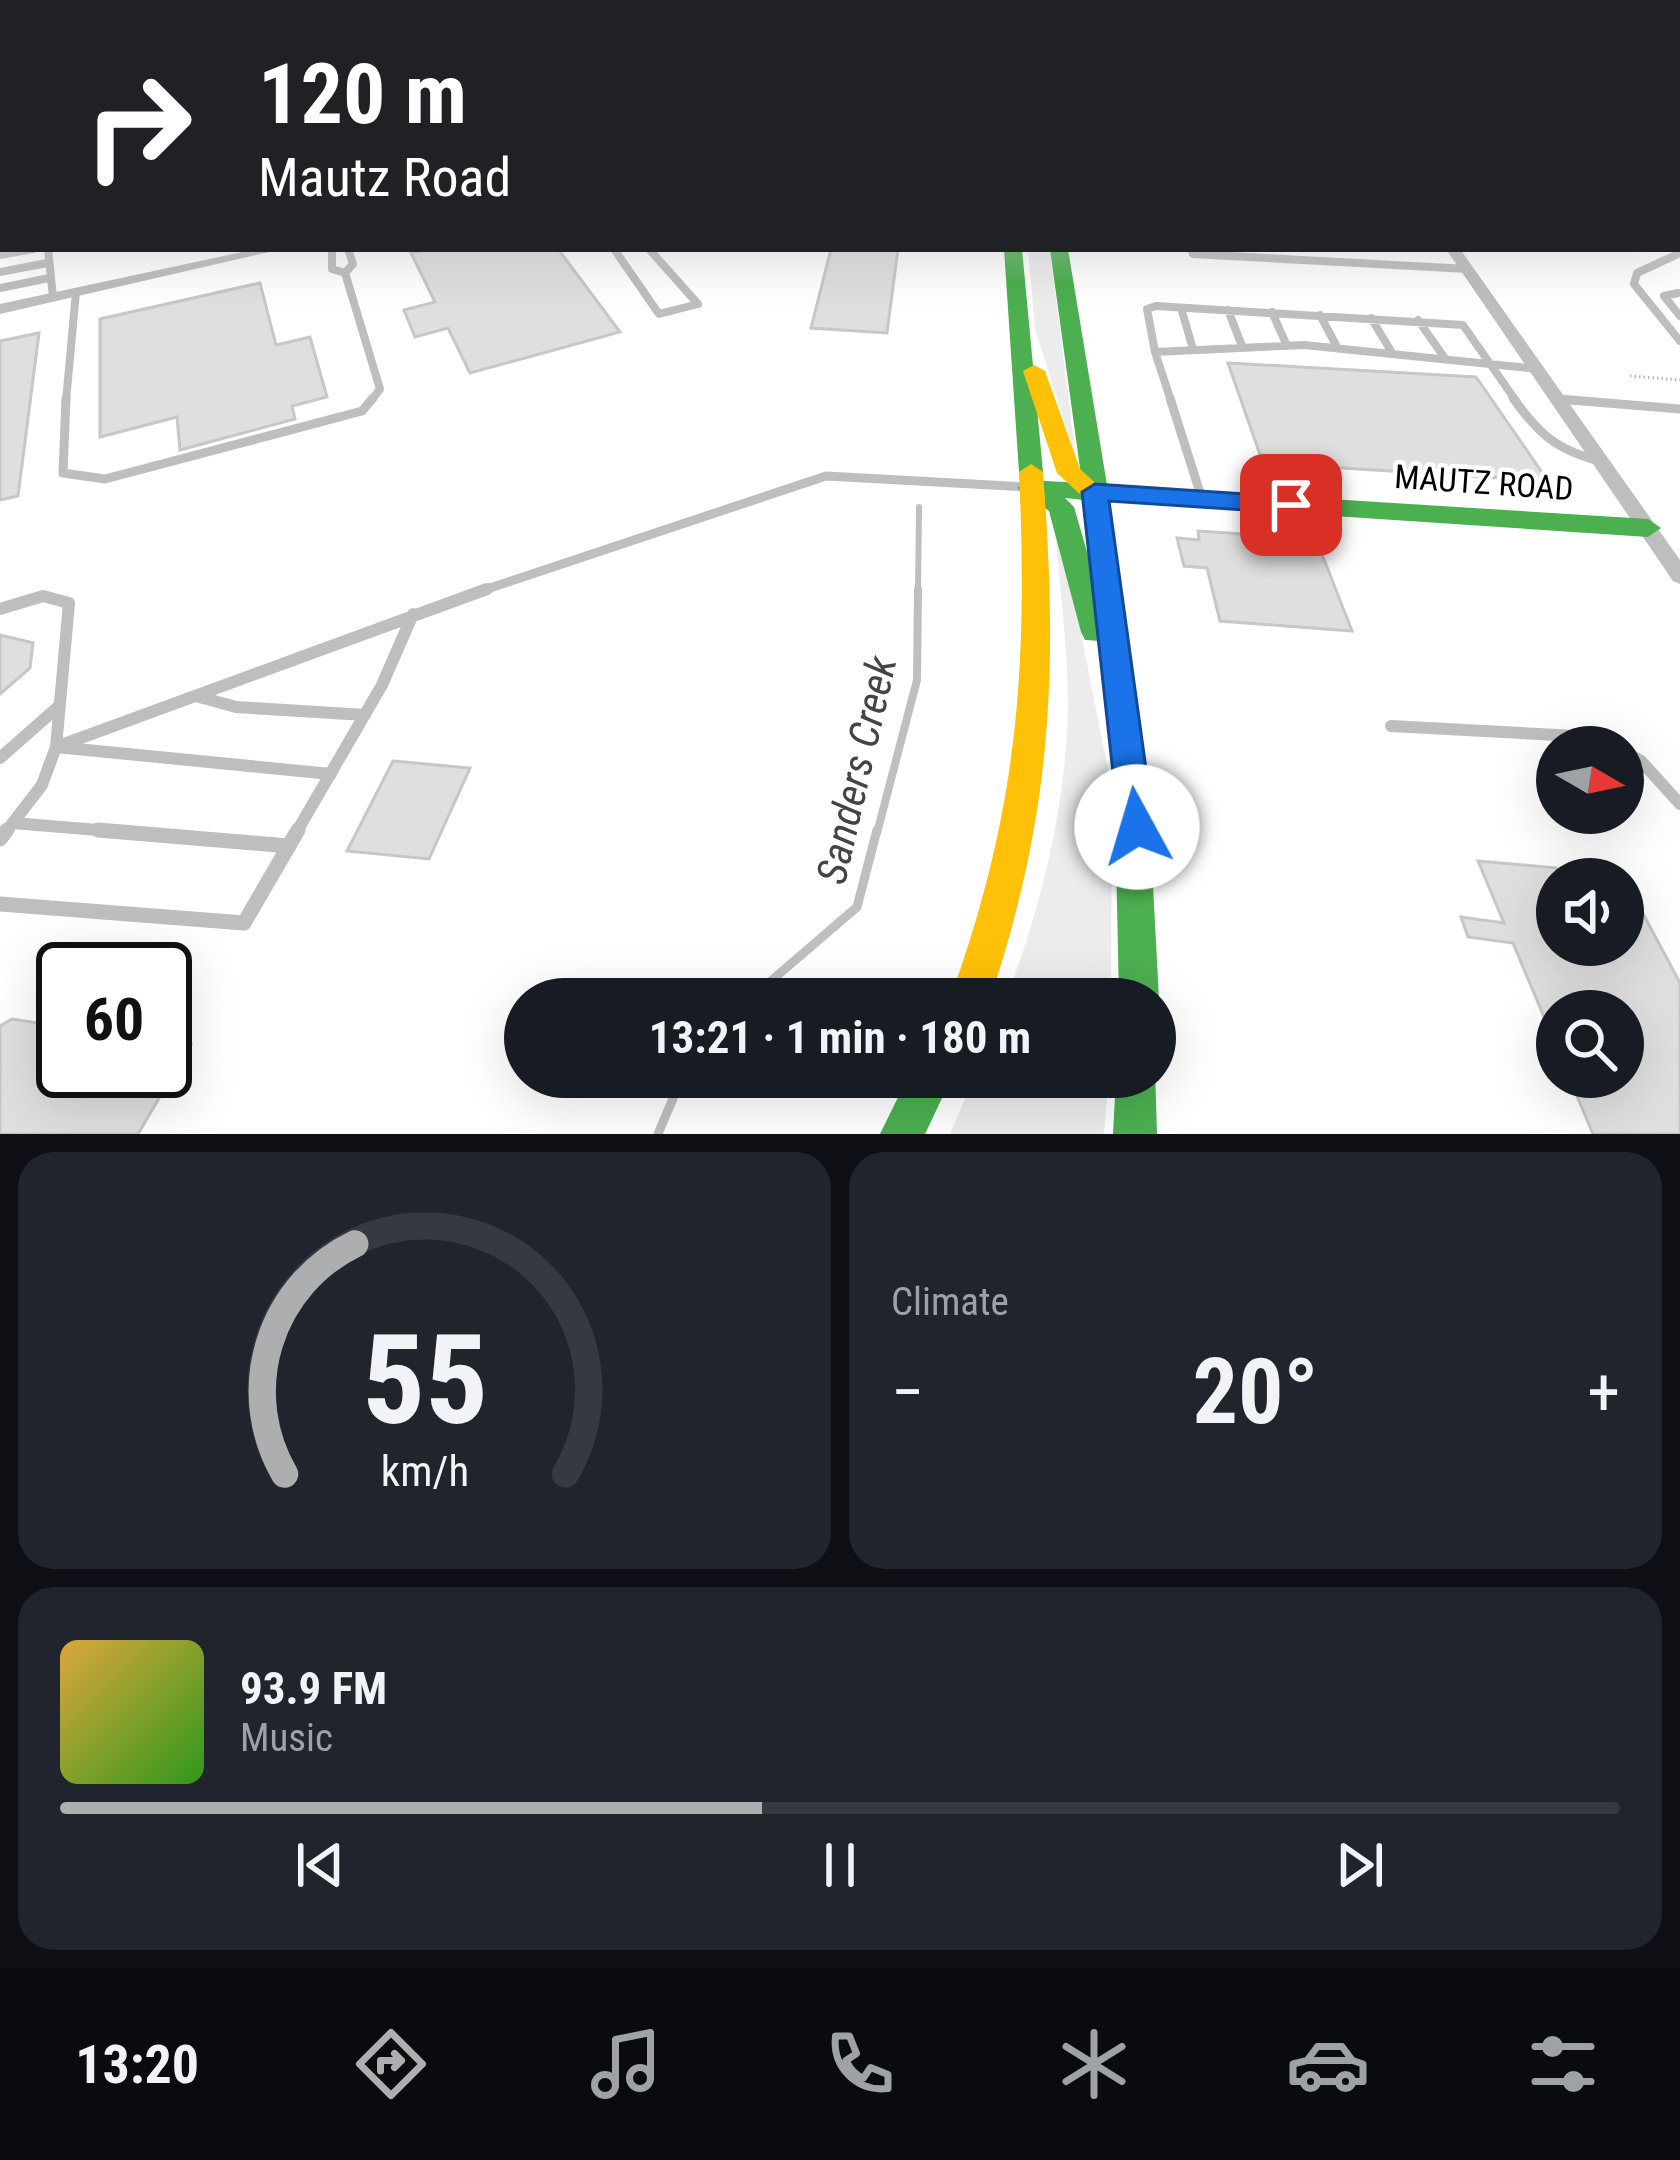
<!DOCTYPE html>
<html lang="en">
<head>
<meta charset="utf-8">
<style>
  :root { --surface:#171b24; --page:#20242c; --text:#f1f3f6; --muted:#9ea1a6; --line:#363941; --accent:#adaeaf }
  body { margin:0; font-family:"Roboto Condensed",sans-serif; background:var(--page); color:var(--text); height:100vh; display:flex; flex-direction:column; font-size:45px; white-space:nowrap }
  * { box-sizing:border-box; margin:0 }
  p { font-size:39px; color:var(--muted) }
  .icon { flex:none; width:66px; height:66px; fill:none; stroke:currentColor; stroke-width:2; stroke-linecap:round; stroke-linejoin:round }
  .map { position:relative; height:1134px; overflow:hidden }
  .details { display:flex; flex-direction:column; gap:18px; padding:18px; background:#0d0f14; flex:1 }
  .details>* { flex:none }
  .top-card { position:absolute; left:0px; top:0px; width:1680px; height:252px; box-shadow:0 12px 48px #0002; background:#202124; color:#fff; overflow:hidden }
  .needle { width:78px; rotate:99deg }
  .controls { position:absolute; left:1536px; top:726px; display:grid; gap:24px }
  .controls a { display:grid; place-items:center; width:108px; height:108px; border-radius:50%; background:var(--surface); box-shadow:0 12px 48px #0002; font-size:60px }
  .speed { position:absolute; left:36px; top:942px; display:flex; gap:24px; font-size:60px; font-weight:700; text-align:center }
  .speed>* { display:grid; place-content:center; width:156px; height:156px; border-radius:50%; background:var(--surface); box-shadow:0 12px 48px #0002; line-height:1 }
  .speed .limit { border:6px solid #111; border-radius:18px; background:#fff; color:#111 }
  .pin { position:absolute; display:grid; place-items:center; width:102px; height:102px; color:#fff; margin:-51px; border-radius:24px; box-shadow:0 6px 18px #0006 }
  .me { position:absolute; width:132px; margin:-66px; rotate:354deg; stroke-linejoin:round; filter:drop-shadow(0 0 9px #0008) }
  .turn { display:flex; align-items:center; gap:42px; height:252px; padding:0 60px; font-size:54px }
  .turn .icon { width:156px; height:156px; stroke-width:2.5 }
  .turn b { display:block; font-size:84px; line-height:102px }
  .big { font-size:90px; font-weight:700; line-height:1.1 }
  .details .widget { flex:1; display:flex; flex-direction:column; justify-content:center; gap:18px; min-width:0; padding:0 42px; border-radius:36px; background:var(--page) }
  .details .dial { align-items:center; gap:0 }
  .dial svg { height:312px; overflow:visible; fill:none; stroke:var(--line); stroke-width:7; stroke-linecap:round; text-anchor:middle }
  .dial text { fill:var(--text); stroke:none }
  .song { display:flex; align-items:center; gap:36px }
  .cover { width:144px; height:144px; border-radius:18px; background:linear-gradient(135deg,hsl(40 70% 55%),hsl(110 70% 35%)) }
  .played { height:12px; border-radius:6px; background:linear-gradient(90deg,var(--accent) 45%,var(--line) 45%) }
  .keys { display:flex; justify-content:space-around; direction:ltr }
  .heat { display:flex; justify-content:space-between; align-items:center; font-size:66px; direction:ltr }
  .details .tiles { flex:1; display:grid; gap:18px; grid-template-columns:1fr 1fr }
  .widget:last-child { grid-column:span 2 }
  .trip { position:absolute; left:504px; top:978px; width:672px; height:120px; border-radius:60px; background:var(--surface); box-shadow:0 12px 48px #0002; font-weight:700; line-height:120px; text-align:center }
  .tab-bar { display:flex; height:192px; justify-content:space-around; align-items:center; background:#090b0e; color:var(--muted) }
  .tab-bar .icon { width:84px; height:84px }
  .tab-bar .active { color:var(--accent) }
  .tab-bar b { font-size:54px; color:var(--text) }
  .map>svg:first-child { display:block }
</style>
</head>
<body>
<div class="map">
<svg width="1680" height="1134" viewBox="0 0 1680 1134">
  <rect width="100%" height="100%" fill="#fff"/>
  <path fill="#ececec" d="M1028,249H1050L1076,459L1035,329Z
    M1054,521L1059,522L1112,790L1111,999H1006C1042,906 1068,798 1068,698C1067,639 1059,580 1054,521Z
    M974,1077H1109L1104,1134H950Z"/>
  <g fill="none" stroke-linecap="round" stroke-linejoin="round">
    <path stroke="#bfbfbf" stroke-width="6" d="M918,592L919,507"/>
    <path stroke="#bfbfbf" stroke-width="8" d="M877,833L917,680L918,589"/>
    <path stroke="#bfbfbf" stroke-width="9" d="M750,999L857,907L877,830
      M658,1134L682,1077"/>
  </g>
  <path fill="#dfdfdf" stroke="#c7c7c7" stroke-width="3" d="M428,249H558L620,332L470,373L448,328L415,337L404,310L435,302L411,253Z
    M831,249H898L887,333L811,328Z
    M260,283L276,345L310,337L327,397L292,406L295,419L180,450L177,417L100,437V319Z
    M39,333L18,496L0,500V341Z
    M1228,363L1476,377L1548,481L1263,463Z
    M1198,531L1316,539L1352,631L1220,621L1207,568L1184,566L1177,538L1199,540Z
    M0,635L33,643L30,668L0,694Z
    M393,761L470,768L429,859L347,851Z
    M1478,861L1557,868V945H1623V876L1680,983V1134H1593L1569,1077H1623V1011H1557V1048L1513,943L1468,937L1461,917L1504,923Z
    M12,1019L63,1027V1071H165V1040L191,1044L138,1134H0V1026Z"/>
  <g fill="none" stroke-linecap="round" stroke-linejoin="round">
    <path stroke="#b9b9b9" stroke-width="3" stroke-dasharray="1.5 3" stroke-linecap="butt" d="M1630,376L1680,380"/>
    <path stroke="#bebebe" stroke-width="8" d="M48,249L53,297
      M332,249V269L345,273L353,264L348,249
      M614,249L659,314L698,304L649,249
      M1191,249L1193,254L1468,269
      M1680,253L1637,273L1634,284L1680,341
      M0,255L33,249
      M0,272L47,263
      M345,273L380,389L371,401
      M0,288L49,278
      M1678,293L1664,296L1680,316
      M1181,308L1193,349
      M1228,310L1242,346
      M1272,312L1287,346
      M1320,315L1337,347
      M1371,318L1391,351
      M1418,320L1444,357
      M1155,352L1147,309L1156,306L1463,325L1516,401
      M1559,399L1577,401
      M66,401L76,292
      M1171,401L1155,352L1304,345L1539,369"/>
    <path stroke="#bebebe" stroke-width="9" d="M66,398L63,473L105,479L362,411L373,398
      M1170,398L1202,499
      M1513,398C1539,434 1555,449 1599,461
      M1559,399L1680,409
      M478,592L826,476L1026,487"/>
    <path stroke="#bebebe" stroke-width="12" d="M0,609L43,596L69,603L56,747L487,589
      M196,696L236,707L365,715
      M1391,726L1576,736L1615,747
      M1623,751L1641,761L1680,804
      M0,758L59,706
      M13,823L134,833
      M5,833L42,785L56,747L331,774
      M296,833L382,685L413,614"/>
    <path stroke="#bebebe" stroke-width="15" d="M98,830L289,846
      M0,839L7,830
      M0,904L244,923L298,830"/>
    <path fill="#bebebe" fill-rule="evenodd" d="M256,249H282L0,314V304Z
      M1446,249H1460L1680,560V584L1673,581Z"/>
    <path fill="#4caf50" fill-rule="evenodd" d="M1004,249H1022L1043,472L1031,480L1019,472Z
      M1050,249H1068L1107,485L1648,519L1661,528L1648,537L1109,501L1149,810L1159,999L1155,1008V999H1119L1115,810L1101,641L1085,640L1081,632L1049,511L1017,488L1029,480L1082,483ZM1065,498L1084,500L1094,576L1074,507Z
      M1155,1070L1157,1134H1113L1116,1077H1155Z
      M908,1077H952L925,1134H880Z"/>
    <path fill="#ffc107" fill-rule="evenodd" d="M1034,365L1045,371L1080,469L1103,490L1100,496H1082L1057,473L1023,371Z
      M1031,464L1043,472C1058,669 1053,810 990,999H950C1018,811 1028,670 1019,472Z"/>
  </g>
  <linearGradient id="sky" x2="0" y2="1"><stop stop-color="#97b8d8"/><stop offset="0.44" stop-color="#fff"/><stop offset="1" stop-color="#fff" stop-opacity="0"/></linearGradient>
  <rect width="1680" height="284" fill="url(#sky)"/>
  <path fill="#1a73e8" stroke="#114b97" stroke-width="3" d="M1095,484L1291,497L1304,505L1291,513L1109,501L1154,827L1149,838L1137,843L1124,838L1119,827L1082,492Z"/>
  <g text-anchor="middle" stroke-width="9" stroke-linejoin="round" paint-order="stroke">
    <g font-size="33" fill="#000" stroke="#fff">
      <text transform="translate(1484 482) rotate(4)" y="12">MAUTZ ROAD</text>
    </g>
    <g font-size="42" font-style="italic" fill="#444" stroke="#fff">
      <text transform="translate(856 770) rotate(-77)" y="15">Sanders Creek</text>
    </g>
  </g>
</svg>
<div class="controls">
<a><svg class="needle" viewBox="-14 -14 28 28"><path d="M0-13l5 13h-10z" fill="#e53935"/><path d="M0 13l5-13h-10z" fill="#9ea1a6"/></svg></a>
<a><svg class="icon" aria-label="sound" viewBox="0 0 24 24"><path d="M4 9h4l5-4v14l-5-4H4zM17 9q2 3 0 6"/></svg></a>
<a><svg class="icon" aria-label="search" viewBox="0 0 24 24"><circle cx="10" cy="10" r="6"/><path d="M15 15l6 6"/></svg></a>
</div>
<div class="speed"><div class="limit">60</div></div>
<div class="pin" style="left:1291px;top:505px;background:#d93025"><svg class="icon" aria-label="arrive" viewBox="0 0 24 24"><path d="M6 21V4h12l-3 4 3 4H6"/></svg></div>
<svg class="me" style="left:1137px;top:827px" viewBox="-20 -20 40 40"><circle r="19" fill="#fff"/><path d="M0-13L10 11 0 6-10 11z" fill="#1a73e8"/></svg>
<div class="trip">13:21 · 1 min · 180 m</div>
<div class="top-card">
<div class="turn"><svg class="icon" aria-label="right" viewBox="0 0 24 24"><path d="M7 20v-9h11M14 6l5 5-5 5"/></svg><div><b>120 m</b>Mautz Road</div></div>
</div>
</div>
<section class="details">
<div class="tiles">
<div class="widget dial"><svg viewBox="0 0 100 80">
<path d="M14 69A42 42 0 1 1 86 69"/>
<path d="M14 69A42 42 0 0 1 32 10" stroke="#adaeaf"/>
<text x="50" y="56" font-size="32" font-weight="700">55</text>
<text x="50" y="72" font-size="11">km/h</text>
</svg></div>
<div class="widget"><p>Climate</p>
<div class="heat"><a>−</a><b class="big">20°</b><a>+</a></div>
</div>
<div class="widget">
<div class="song"><i class="cover"></i><div><b>93.9 FM</b><p>Music</p></div></div>
<div class="played"></div>
<div class="keys"><svg class="icon" aria-label="previous" viewBox="0 0 24 24"><path d="M18 5L8 12l10 7zM5 5v14"/></svg><svg class="icon" aria-label="pause" viewBox="0 0 24 24"><path d="M8 5v14M16 5v14"/></svg><svg class="icon" aria-label="next" viewBox="0 0 24 24"><path d="M6 5l10 7-10 7zM19 5v14"/></svg></div>
</div>
</div>
</section>
<nav class="tab-bar">
<b>13:20</b>
<svg class="icon active" aria-label="directions" viewBox="0 0 24 24"><path d="M12 3l9 9-9 9-9-9zM9 14v-3h6M13 9l2 2-2 2"/></svg>
<svg class="icon" aria-label="music" viewBox="0 0 24 24"><path d="M9 18V5l10-2v13"/><circle cx="6" cy="18" r="3"/><circle cx="16" cy="16" r="3"/></svg>
<svg class="icon" aria-label="phone" viewBox="0 0 24 24"><path d="M5 4h4l2 5-3 2q2 4 5 5l2-3 5 2v4C11 20 4 13 5 4z"/></svg>
<svg class="icon" aria-label="climate" viewBox="0 0 24 24"><path d="M12 3v18M4 7l16 10M4 17L20 7"/></svg>
<svg class="icon" aria-label="car" viewBox="0 0 24 24"><path d="M5 17H2v-5l4-1 3-4h7l3 4 3 1v5h-3M9 17h6M6 11h13"/><circle cx="7" cy="17" r="2"/><circle cx="17" cy="17" r="2"/></svg>
<svg class="icon" aria-label="filters" viewBox="0 0 24 24"><path d="M4 7h16M4 17h16"/><circle cx="9" cy="7" r="2"/><circle cx="15" cy="17" r="2"/></svg>
</nav>
</body>
</html>
